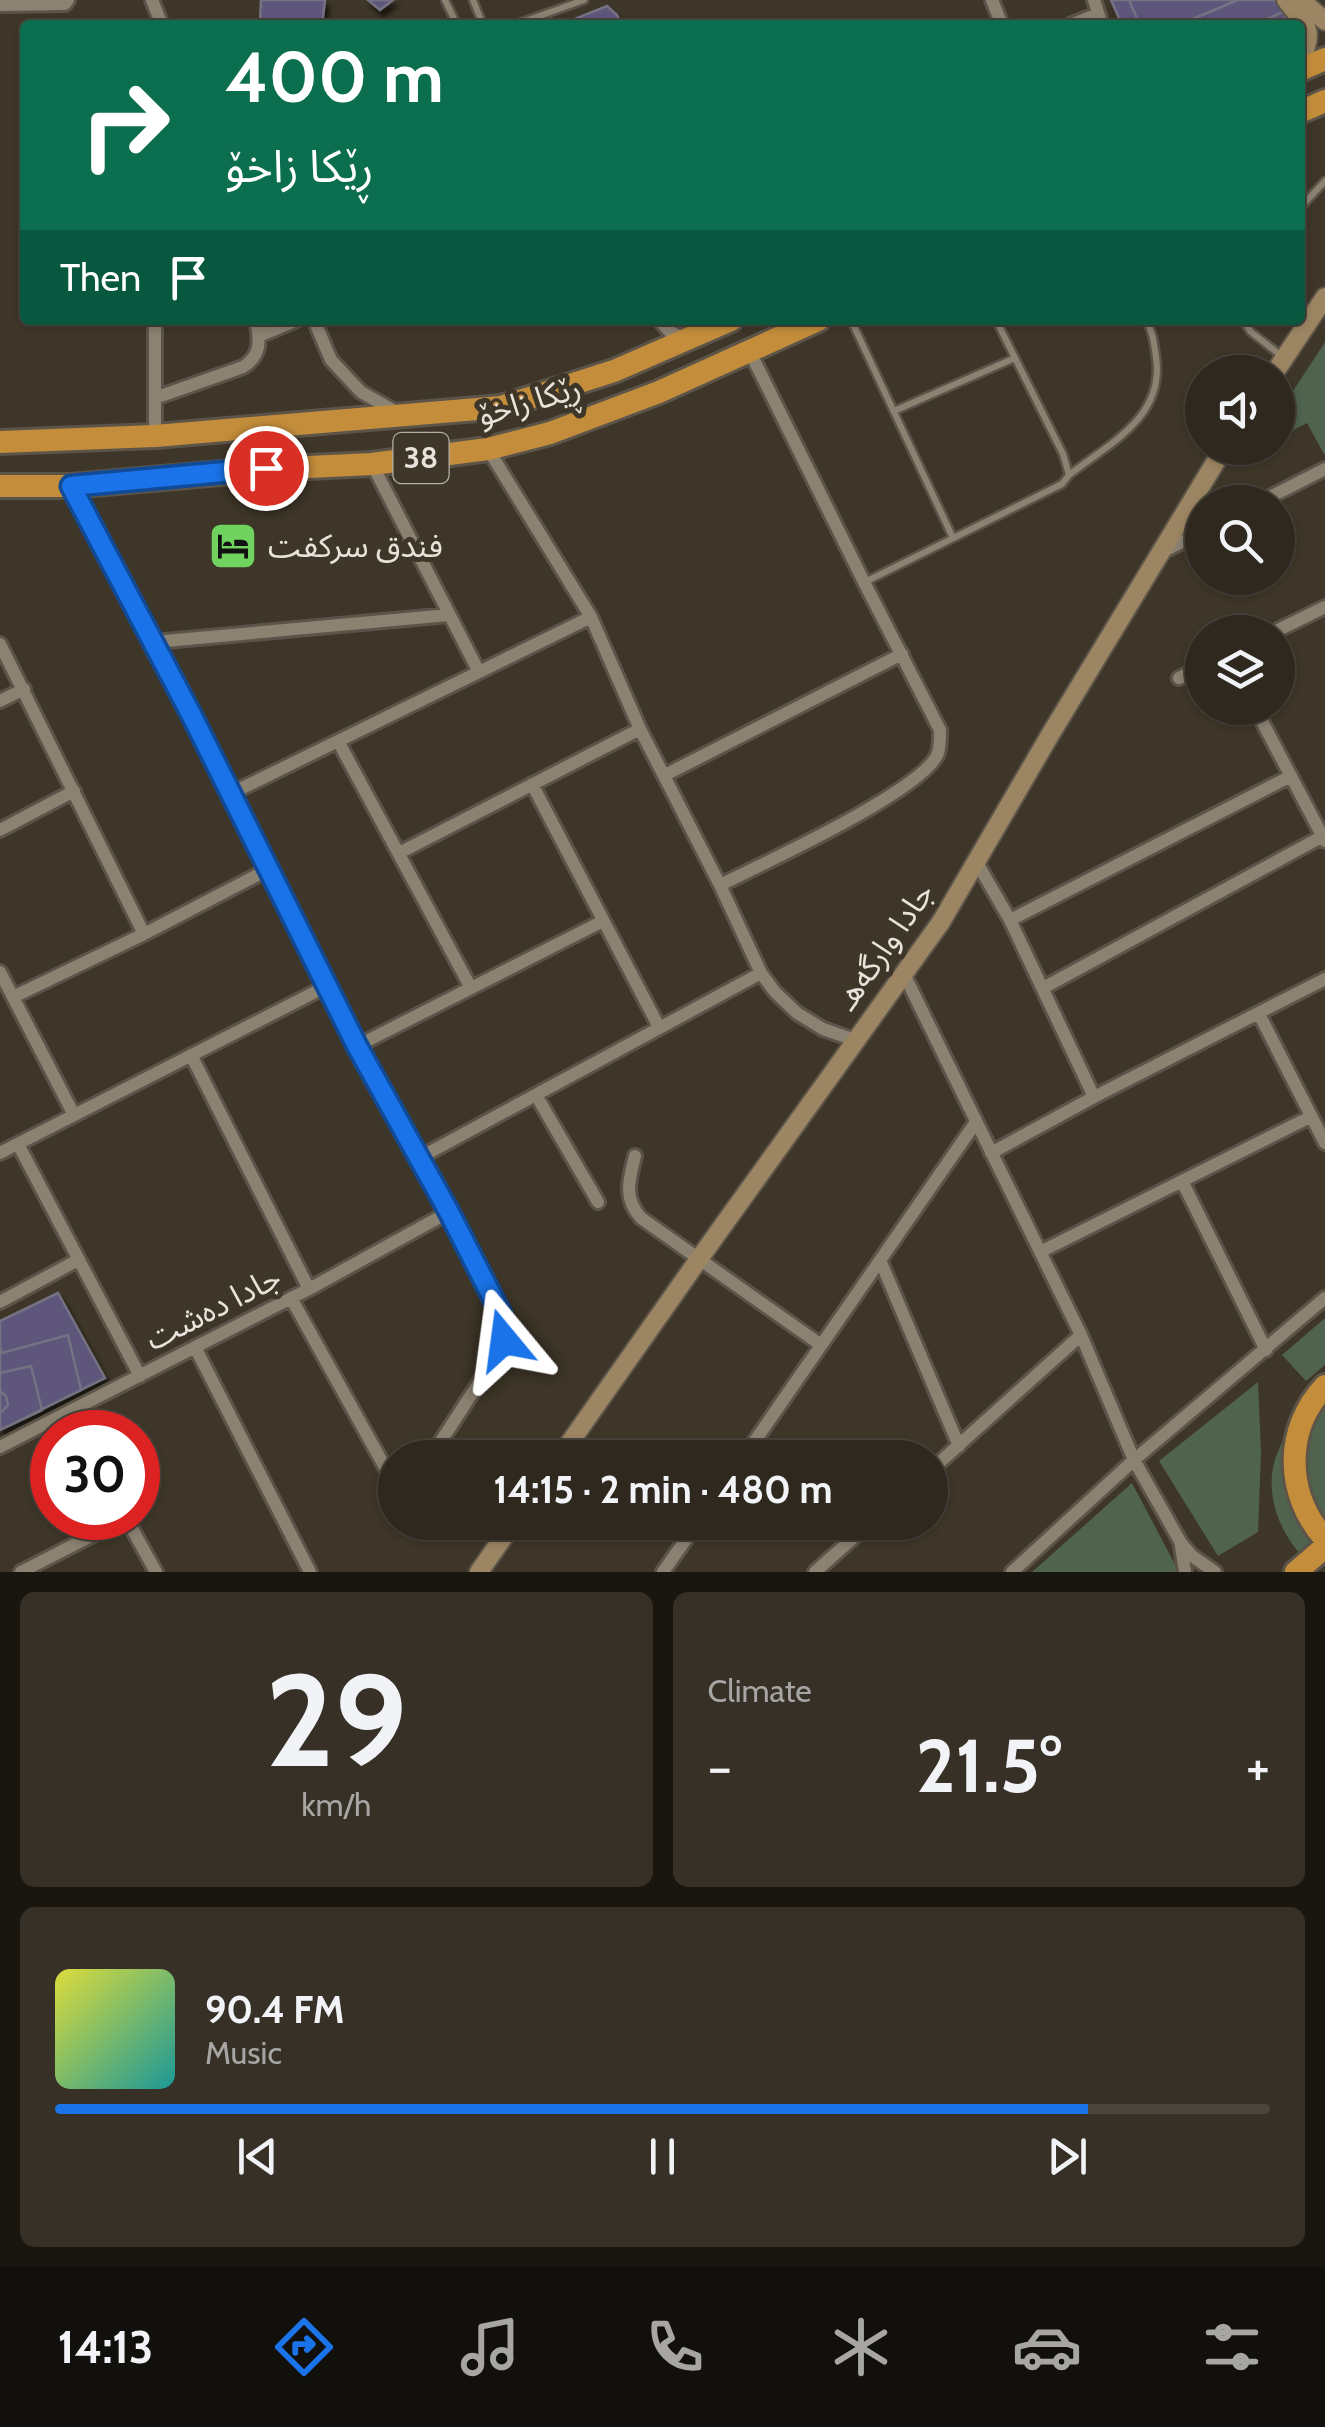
<!DOCTYPE html>
<html lang="en">
<head>
<meta charset="utf-8">
<style>
  :root { --surface:#2e281e; --page:#363027; --text:#f1f3f6; --muted:#a7a6a4; --line:#49443c; --accent:#1a73e8 }
  body { margin:0; font-family:Cabin,"Noto Sans Arabic",sans-serif; background:var(--page); color:var(--text); height:100vh; display:flex; flex-direction:column; font-size:38px; white-space:nowrap }
  * { box-sizing:border-box; margin:0 }
  p { font-size:32px; color:var(--muted) }
  .icon { flex:none; width:55px; height:55px; fill:none; stroke:currentColor; stroke-width:2; stroke-linecap:round; stroke-linejoin:round }
  .map { position:relative; height:1572px; overflow:hidden }
  .drawer { display:flex; flex-direction:column; gap:20px; padding:20px; background:#191610; flex:1 }
  .drawer>* { flex:none }
  .guide { position:absolute; left:20px; top:20px; width:1285px; height:305px; border-radius:10px; box-shadow:0 2px 8px #0004,0 0 0 2px var(--line); background:#0b6e4f; color:#fff; overflow:hidden }
  .fabs { position:absolute; left:1185px; top:355px; display:grid; gap:20px }
  .fabs a { display:grid; place-items:center; width:110px; height:110px; border-radius:50%; background:var(--surface); box-shadow:0 2px 8px #0004,0 0 0 2px var(--line); font-size:50px }
  .speed { position:absolute; left:30px; top:1410px; display:flex; gap:20px; font-size:50px; font-weight:700; text-align:center }
  .speed>* { display:grid; place-content:center; width:130px; height:130px; border-radius:50%; background:var(--surface); box-shadow:0 2px 8px #0004,0 0 0 2px var(--line); line-height:1 }
  .speed .limit { border:15px solid #d22; background:#fff; color:#111 }
  .pin { position:absolute; display:grid; place-items:center; width:85px; height:85px; color:#fff; margin:-42px; border:5px solid #fff; border-radius:50%; box-shadow:0 2px 10px #0007 }
  .me { position:absolute; width:110px; margin:-55px; rotate:344deg; stroke-linejoin:round; filter:drop-shadow(0 0 8px #0008) }
  .turn { display:flex; align-items:center; gap:35px; height:210px; padding:0 40px; font-size:45px }
  .turn .icon { width:130px; height:130px; stroke-width:2.5 }
  .turn b { display:block; font-size:70px; line-height:85px }
  .then { display:flex; align-items:center; height:95px; padding:0 40px; background:#0003; gap:20px; font-size:38px }
  .big { font-size:75px; font-weight:700; line-height:1.1 }
  .drawer .tile { flex:1; display:flex; flex-direction:column; justify-content:center; gap:15px; min-width:0; padding:0 35px; border-radius:15px; background:var(--page) }
  .drawer .dial { align-items:center; gap:0 }
  .dial b { font-size:130px; line-height:1 }
  .song { display:flex; align-items:center; gap:30px }
  .cover { width:120px; height:120px; border-radius:15px; background:linear-gradient(135deg,hsl(60 70% 55%),hsl(180 70% 35%)) }
  .played { height:10px; border-radius:5px; background:linear-gradient(90deg,var(--accent) 85%,var(--line) 85%) }
  .keys { display:flex; justify-content:space-around; direction:ltr }
  .heat { display:flex; justify-content:space-between; align-items:center; font-size:55px; direction:ltr }
  .drawer .tiles { flex:1; display:grid; gap:20px; grid-template-columns:1fr 1fr }
  .tile:last-child { grid-column:span 2 }
  .trip { position:absolute; left:378px; top:1440px; width:570px; height:100px; border-radius:50px; background:var(--surface); box-shadow:0 2px 8px #0004,0 0 0 2px var(--line); font-weight:700; line-height:100px; text-align:center }
  .tabs { display:flex; height:160px; justify-content:space-around; align-items:center; background:#12100c; color:var(--muted) }
  .tabs .icon { width:70px; height:70px }
  .tabs .current { color:var(--accent) }
  .tabs b { font-size:45px; color:var(--text) }
  .map>svg:first-child { display:block }
</style>
</head>
<body>
<div class="map">
<svg width="1325" height="1572" viewBox="0 0 1325 1572">
  <defs>
    <filter id="shadow"><feDropShadow dx="3.5" dy="6" stdDeviation="2.5" flood-color="#0009"/></filter>
  </defs>
  <rect width="100%" height="100%" fill="#3e3628"/>
  <path fill="#4f634e" d="M1325,342V454H1324L1307,423L1278,438V414Z
    M1325,1318V1365L1306,1381L1282,1355Z
    M1258,1382L1261,1452L1258,1532L1218,1556L1159,1461Z
    M1325,1397V1547L1308,1562C1278,1534 1261,1488 1279,1449C1288,1427 1307,1411 1325,1397Z
    M1132,1483L1179,1572H1032Z"/>
  <path fill="#5e567b" stroke="#757283" stroke-width="2.5" filter="url(#shadow)" d="M261,0H325L322,25H264L260,22Z
    M368,0H393L380,10Z
    M1111,0H1278L1289,25H1122Z
    M1129,0H1238L1178,25H1140Z
    M1238,0H1278L1283,12L1253,25H1178Z
    M607,6L617,15L622,25H567V22Z
    M58,1293L105,1378L0,1430V1321Z
    M68,1335L81,1390L0,1430V1347L2,1353Z
    M31,1366L42,1410L0,1430V1373Z
    M0,1391L6,1396L8,1405L0,1414Z"/>
  <g fill="none" stroke-linecap="round" stroke-linejoin="round">
    <g stroke="#5c5449" stroke-width="11">
      <path id="lane" d="M445,0L457,25
        M473,0L483,25
        M514,25L584,0
        M1300,208L1325,181
        M851,320L953,538
        M1242,320L1251,332L1283,357
        M894,411L1015,358
        M1069,475C1110,443 1165,417 1156,357C1154,344 1153,332 1146,320
        M865,582L1062,484L1069,475L1063,454L996,320"/>
    </g>
    <g stroke="#5c5449" stroke-width="18">
      <path id="street" d="M152,0L162,25
        M992,0L1002,25
        M1094,0L1102,25
        M0,5L65,4L68,0
        M1070,25L1098,14
        M155,320V436
        M314,320L331,360L361,392L396,412
        M659,320L669,331L684,339
        M259,336L297,320
        M155,398L243,367C262,355 260,340 256,320
        M488,449L591,617L640,729L720,885L761,973L775,992L797,1013L823,1029L855,1040
        M372,464L479,672
        M71,486L154,642L357,1046L449,1212L504,1323V1341L501,1349L430,1458
        M1260,502L1325,469
        M1162,552L1202,532
        M1274,632L1325,607
        M154,642L449,615
        M0,644L144,934
        M1179,678L1202,667
        M0,701L24,689
        M1255,708L1325,841
        M338,741L471,988
        M665,775L902,654
        M532,784L659,1027
        M230,794L591,617
        M0,830L74,791
        M399,853L640,729
        M976,861L1010,920L1094,1097
        M720,885C760,865 925,790 938,753C940,747 940,737 940,730L864,582L749,350
        M1010,920L1291,776
        M0,972L74,1115
        M903,972L1081,1335L1134,1460L1181,1543L1192,1556L1215,1572
        M1043,988L1325,835
        M13,997L144,934L269,869
        M1259,1014L1325,1143
        M357,1046L603,921
        M191,1055L309,1289
        M536,1095L598,1202
        M18,1144L140,1376
        M0,1153L327,986
        M991,1153L1094,1097L1325,979
        M635,1156C629,1180 623,1198 641,1218L821,1345
        M419,1158L761,973
        M1182,1181L1266,1350
        M1040,1252L1310,1117
        M880,1260L959,1446
        M291,1298L386,1469L395,1478
        M0,1302L78,1260
        M195,1347L310,1572
        M74,1409L85,1432
        M0,1447L309,1289L449,1212
        M743,1458L976,1122
        M930,1471L1081,1335
        M126,1518L156,1572
        M1181,1546L1185,1572
        M21,1572L126,1518
        M663,1572L698,1522
        M815,1572L871,1522
        M1012,1572L1134,1460L1325,1298"/>
    </g>
    <g stroke="#5c5449" stroke-width="22">
      <path id="secondary" d="M1286,0C1306,27 1316,27 1300,63
        M1301,0L1325,21
        M1275,372L1325,297
        M559,1458L699,1259L941,922L1050,735L1224,448
        M479,1572L514,1522"/>
    </g>
    <g stroke="#5c5449" stroke-width="28">
      <path id="highway" d="M1300,70L1325,59
        M1300,112L1325,101
        M0,442L155,436L501,407L614,371L731,320
        M0,486H71L266,469L372,464L488,449L550,433L659,392L818,320
        M1325,1386C1284,1429 1285,1494 1325,1539
        M1296,1572L1325,1547"/>
    </g>
    <use href="#lane" stroke="#8c8272" stroke-width="6"/>
    <use href="#street" stroke="#8c8272" stroke-width="12"/>
    <use href="#secondary" stroke="#9c8562" stroke-width="18"/>
    <use href="#highway" stroke="#c38d3b" stroke-width="22"/>
  </g>
  <g fill="none" stroke-linecap="round" stroke-linejoin="round">
    <g stroke="#114b97" stroke-width="25">
      <path id="route" d="M266,468L71,486L193,718L357,1046L449,1212L501,1314L505,1332L504,1340"/>
    </g>
    <use href="#route" stroke="#1a73e8" stroke-width="18"/>
  </g>
  <defs>
    <g id="hotel-square" transform="scale(2.5)"><rect x="-9" y="-9" width="18" height="18" rx="4" fill="#70d35f" stroke="#3e3628"/><path d="M-6-4.5h1.5V1H6V5H4.5V3h-9V5H-6ZM-4 0a1.8 1.8 0 1 1 3.6 0ZM.5 0V-2.5h3Q6-2.5 6 0Z" fill="#111"/></g>
  </defs>
  <g fill-rule="evenodd">
    <use href="#hotel-square" x="233" y="546"/>
  </g>
  <g text-anchor="middle" stroke-width="10" stroke-linejoin="round" paint-order="stroke">
    <rect fill="#3e3628" stroke="#b5afa5" stroke-width="2.5" x="393.5" y="433" width="55" height="50" rx="8"/>
    <g font-size="30" font-weight="bold" fill="#e8e3da">
      <text x="421" y="468">38</text>
    </g>
    <g font-size="32" fill="#e8e3da" stroke="#3e3628">
      <text transform="translate(529 401) rotate(-16)" y="11">ڕێکا زاخۆ</text>
      <text transform="translate(884 946) rotate(-55)" y="11">جادا وارگه‌هـ</text>
      <text transform="translate(213 1308) rotate(-27)" y="11">جادا دەشت</text>
    </g>
    <g font-size="32" fill="#e8e3da" stroke="#3e3628" text-anchor="start">
      <text x="268" y="557">فندق سركفت</text>
    </g>
  </g>
</svg>
<div class="fabs">
<a><svg class="icon" aria-label="sound" viewBox="0 0 24 24"><path d="M4 9h4l5-4v14l-5-4H4zM17 9q2 3 0 6"/></svg></a>
<a><svg class="icon" aria-label="search" viewBox="0 0 24 24"><circle cx="10" cy="10" r="6"/><path d="M15 15l6 6"/></svg></a>
<a><svg class="icon" aria-label="layers" viewBox="0 0 24 24"><path d="M12 4l9 5-9 5-9-5zM3 14l9 5 9-5"/></svg></a>
</div>
<div class="speed"><div class="limit">30</div></div>
<div class="pin" style="left:266px;top:468px;background:#d93025"><svg class="icon" aria-label="arrive" viewBox="0 0 24 24"><path d="M6 21V4h12l-3 4 3 4H6"/></svg></div>
<svg class="me" style="left:504px;top:1340px" viewBox="-20 -20 40 40"><path d="M0-17L14 15 0 8-14 15z" fill="#1a73e8" stroke="#fff" stroke-width="4"/></svg>
<div class="trip">14:15 · 2 min · 480 m</div>
<div class="guide">
<div class="turn"><svg class="icon" aria-label="right" viewBox="0 0 24 24"><path d="M7 20v-9h11M14 6l5 5-5 5"/></svg><div><b>400 m</b>ڕێکا زاخۆ</div></div>
<div class="then">Then<svg class="icon" aria-label="arrive" viewBox="0 0 24 24"><path d="M6 21V4h12l-3 4 3 4H6"/></svg></div>
</div>
</div>
<section class="drawer">
<div class="tiles">
<div class="tile dial"><b>29</b><p>km/h</p></div>
<div class="tile"><p>Climate</p>
<div class="heat"><a>−</a><b class="big">21.5°</b><a>+</a></div>
</div>
<div class="tile">
<div class="song"><i class="cover"></i><div><b>90.4 FM</b><p>Music</p></div></div>
<div class="played"></div>
<div class="keys"><svg class="icon" aria-label="previous" viewBox="0 0 24 24"><path d="M18 5L8 12l10 7zM5 5v14"/></svg><svg class="icon" aria-label="pause" viewBox="0 0 24 24"><path d="M8 5v14M16 5v14"/></svg><svg class="icon" aria-label="next" viewBox="0 0 24 24"><path d="M6 5l10 7-10 7zM19 5v14"/></svg></div>
</div>
</div>
</section>
<nav class="tabs">
<b>14:13</b>
<svg class="icon current" aria-label="directions" viewBox="0 0 24 24"><path d="M12 3l9 9-9 9-9-9zM9 14v-3h6M13 9l2 2-2 2"/></svg>
<svg class="icon" aria-label="music" viewBox="0 0 24 24"><path d="M9 18V5l10-2v13"/><circle cx="6" cy="18" r="3"/><circle cx="16" cy="16" r="3"/></svg>
<svg class="icon" aria-label="phone" viewBox="0 0 24 24"><path d="M5 4h4l2 5-3 2q2 4 5 5l2-3 5 2v4C11 20 4 13 5 4z"/></svg>
<svg class="icon" aria-label="climate" viewBox="0 0 24 24"><path d="M12 3v18M4 7l16 10M4 17L20 7"/></svg>
<svg class="icon" aria-label="car" viewBox="0 0 24 24"><path d="M5 17H2v-5l4-1 3-4h7l3 4 3 1v5h-3M9 17h6M6 11h13"/><circle cx="7" cy="17" r="2"/><circle cx="17" cy="17" r="2"/></svg>
<svg class="icon" aria-label="filters" viewBox="0 0 24 24"><path d="M4 7h16M4 17h16"/><circle cx="9" cy="7" r="2"/><circle cx="15" cy="17" r="2"/></svg>
</nav>
</body>
</html>
